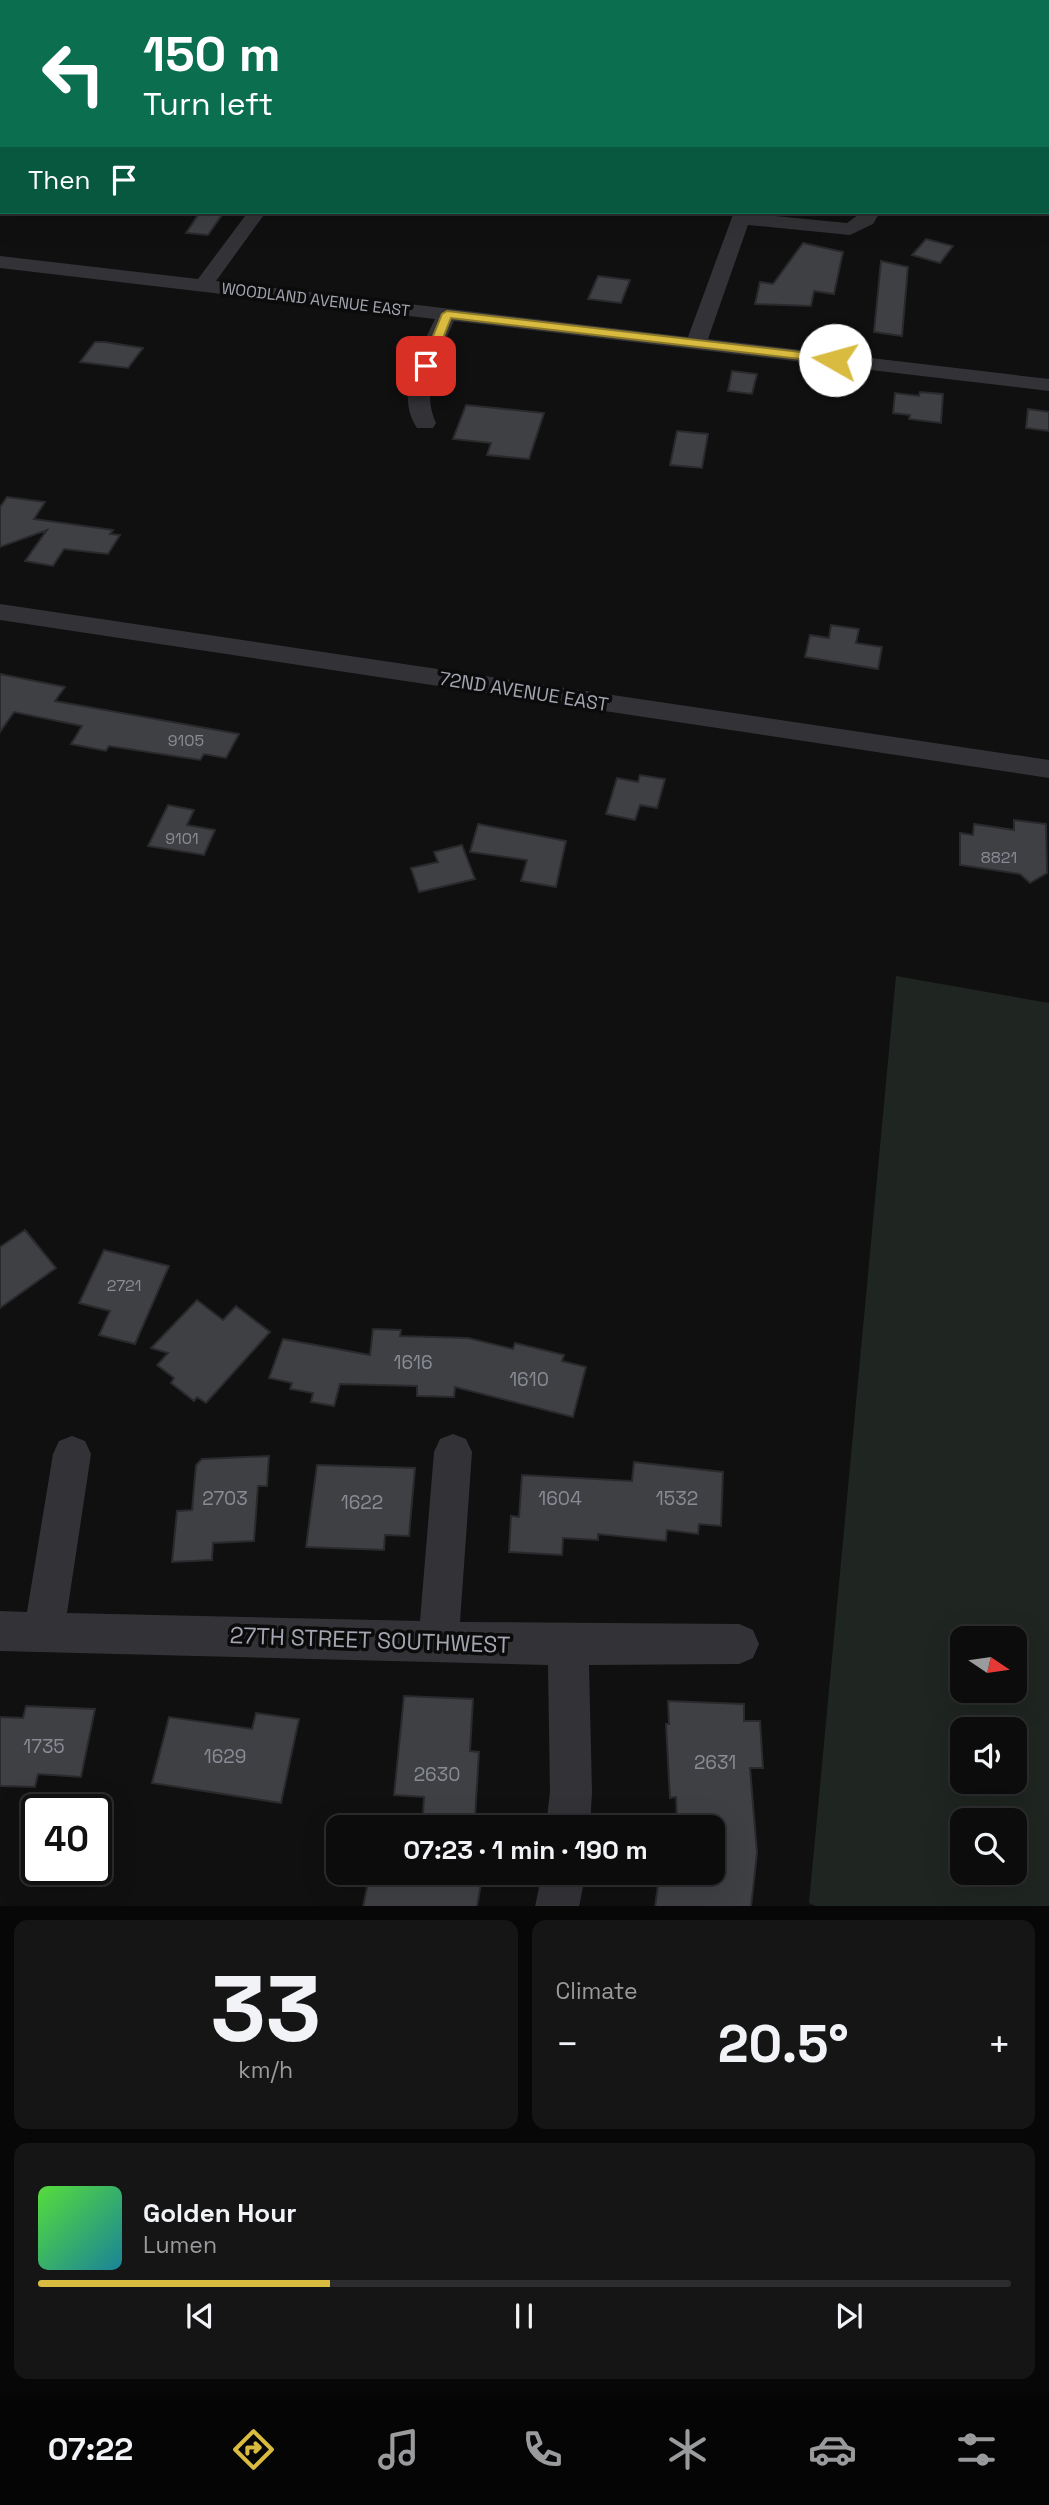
<!DOCTYPE html>
<html lang="en">
<head>
<meta charset="utf-8">
<style>
  :root { --surface:#0c0c0d; --page:#151516; --text:#f1f3f6; --muted:#9a9b9d; --line:#2c2c2e; --accent:#d9bb40 }
  body { margin:0; font-family:"Space Grotesk",sans-serif; background:var(--page); color:var(--text); height:100vh; display:flex; flex-direction:column; font-size:26px; white-space:nowrap }
  * { box-sizing:border-box; margin:0 }
  p { font-size:23px; color:var(--muted) }
  .icon { flex:none; width:38px; height:38px; fill:none; stroke:currentColor; stroke-width:2; stroke-linecap:round; stroke-linejoin:round }
  .map { position:relative; height:1906px; overflow:hidden }
  .sheet { display:flex; flex-direction:column; gap:14px; padding:14px; background:#070707; flex:1 }
  .sheet>* { flex:none }
  .guide { position:absolute; left:0px; top:0px; width:1050px; height:214px; box-shadow:0 7px 28px #0002,0 0 0 2px var(--line); background:#0b6e4f; color:#fff; overflow:hidden }
  .needle { width:46px; rotate:103deg }
  .tools { position:absolute; left:950px; top:1626px; display:grid; gap:14px }
  .tools a { display:grid; place-items:center; width:77px; height:77px; border-radius:14px; background:var(--surface); box-shadow:0 7px 28px #0002,0 0 0 2px var(--line); font-size:35px }
  .speed { position:absolute; left:21px; top:1794px; display:flex; gap:14px; font-size:35px; font-weight:700; text-align:center }
  .speed>* { display:grid; place-content:center; width:91px; height:91px; border-radius:50%; background:var(--surface); box-shadow:0 7px 28px #0002,0 0 0 2px var(--line); line-height:1 }
  .speed .limit { border:4px solid #111; border-radius:10px; background:#fff; color:#111 }
  .pin { position:absolute; display:grid; place-items:center; width:60px; height:60px; color:#fff; margin:-30px; border-radius:14px; box-shadow:0 4px 10px #0006 }
  .me { position:absolute; width:77px; margin:-38px; rotate:277deg; stroke-linejoin:round; filter:drop-shadow(0 0 5px #0008) }
  .turn { display:flex; align-items:center; gap:24px; height:147px; padding:0 28px; font-size:32px }
  .turn .icon { width:91px; height:91px; stroke-width:2.5 }
  .turn b { display:block; font-size:49px; line-height:60px }
  .then { display:flex; align-items:center; height:66px; padding:0 28px; background:#0003; gap:14px; font-size:26px }
  .big { font-size:52px; font-weight:800; line-height:1.1 }
  .sheet .card { flex:1; display:flex; flex-direction:column; justify-content:center; gap:10px; min-width:0; padding:0 24px; border-radius:14px; background:var(--page) }
  .sheet .dial { align-items:center; gap:0 }
  .dial b { font-size:91px; line-height:1 }
  .song { display:flex; align-items:center; gap:21px }
  .cover { width:84px; height:84px; border-radius:10px; background:linear-gradient(135deg,hsl(110 70% 55%),hsl(190 70% 35%)) }
  .played { height:7px; border-radius:4px; background:linear-gradient(90deg,var(--accent) 30%,var(--line) 30%) }
  .keys { display:flex; justify-content:space-around; direction:ltr }
  .heat { display:flex; justify-content:space-between; align-items:center; font-size:38px; direction:ltr }
  .sheet .tiles { flex:1; display:grid; gap:14px; grid-template-columns:1fr 1fr }
  .card:last-child { grid-column:span 2 }
  .trip { position:absolute; left:326px; top:1815px; width:399px; height:70px; border-radius:14px; background:var(--surface); box-shadow:0 7px 28px #0002,0 0 0 2px var(--line); font-weight:800; line-height:70px; text-align:center }
  .tabs { display:flex; height:112px; justify-content:space-around; align-items:center; background:#050505; color:var(--muted) }
  .tabs .icon { width:49px; height:49px }
  .tabs .selected { color:var(--accent) }
  .tabs b { font-size:32px; color:var(--text) }
  .map>svg:first-child { display:block }
</style>
</head>
<body>
<div class="map">
<svg width="1049" height="1907" viewBox="0 0 1049 1907">
  <rect width="100%" height="100%" fill="#101011"/>
  <path fill="#1f2520" fill-rule="evenodd" d="M896,976L1049,1003V1906L818,1907L809,1903ZM962,1638H1015V1690H962ZM962,1729H1015V1782H962ZM962,1820H1015V1872H962Z"/>
  <path fill="#3f4044" stroke="#2a2a2d" stroke-width="2" d="M200,212H224L208,235L186,233Z
    M926,239L953,246L940,263L912,255Z
    M803,243L843,252L834,294L814,291L811,306L755,304L760,282L773,284Z
    M881,261L908,267L902,336L874,332Z
    M598,276L630,280L621,303L588,299Z
    M95,342H105L143,348L128,368L80,362Z
    M732,371L757,374L752,394L728,391Z
    M920,392L943,394L941,423L909,419L910,415L893,413L895,393L919,396Z
    M466,405L544,413L529,459L487,455L491,443L453,439Z
    M1028,409L1049,412V431L1026,428Z
    M677,431L708,434L702,468L670,465Z
    M7,497L45,502L34,519L113,530L110,534L120,535L108,554L64,549L53,566L25,561L47,530L0,547V507Z
    M831,625L859,629L856,643L882,647L878,669L805,657L810,635L829,638Z
    M0,674L65,687L55,701L239,734L226,758L204,754L200,760L109,746L106,751L71,744L82,726L14,712L0,732Z
    M640,775L665,779L657,808L640,805L635,820L606,814L617,778L638,782Z
    M168,805L194,810L187,825L215,830L204,855L148,846Z
    M1014,820L1046,824L1047,873L1030,883L1020,874L960,865V833L973,835L974,824L1014,830Z
    M478,824L566,841L556,887L521,881L527,860L470,852Z
    M462,845L475,879L419,892L411,868L438,862L434,852Z
    M25,1230L56,1268L0,1308V1247Z
    M104,1250L169,1266L135,1344L99,1335L110,1311L79,1303Z
    M197,1300L223,1320L236,1306L270,1332L206,1403L197,1397L194,1401L171,1383L174,1378L157,1365L168,1353L151,1348Z
    M373,1329L401,1330L400,1336L468,1338L513,1349L515,1343L564,1355L562,1361L586,1367L573,1417L455,1387L454,1397L417,1396V1386L340,1384L334,1406L311,1402L313,1393L290,1389L292,1383L269,1378L283,1339L370,1355Z
    M269,1456L267,1486H258L254,1541L213,1543L212,1560L172,1562L177,1511L192,1510L196,1465L202,1459Z
    M634,1462L723,1472L721,1526L699,1524L698,1534L667,1530L666,1541L598,1534V1540L563,1538L562,1555L509,1552L511,1516L519,1517L522,1475L632,1481Z
    M317,1465L415,1468L409,1536L385,1535L384,1550L306,1547Z
    M404,1696L473,1699L470,1751L479,1752L475,1817L423,1814L424,1797L394,1795Z
    M668,1701L744,1704V1721H760L763,1768H750L757,1853L751,1907H655L658,1885L665,1886L667,1872H712V1820L677,1819L676,1797L670,1798L666,1724H669Z
    M26,1706L95,1709L81,1777L38,1774L35,1787L0,1786V1717L23,1718Z
    M256,1713L299,1719L281,1803L152,1783L169,1717L252,1729Z
    M370,1872H483L477,1907H363Z"/>
  <g fill="none" stroke-linecap="round" stroke-linejoin="round">
    <path fill="#333337" fill-rule="evenodd" d="M7,0H23L6,2Z
      M404,0H420L403,2Z
      M802,0H818V2H802Z
      M911,0H927L911,2Z
      M0,71H2V81H0Z
      M248,212H266L216,281L688,337L734,212L847,223L862,212H880L873,224L850,235L748,225L708,339L1049,379V391L454,321C440,352 420,390 436,423L433,428H417C394,394 420,351 435,319L0,268V256L198,279Z
      M0,604L1049,760V778L0,620Z
      M453,1434L466,1439L472,1452L460,1622L739,1624L753,1630L759,1644L753,1658L739,1664L589,1665L592,1792L590,1827H546L550,1792L548,1665L0,1651V1611L27,1612L53,1454L59,1441L72,1436L85,1441L91,1454L67,1613L420,1621L434,1452L440,1439Z
      M542,1872H586L579,1907H535Z"/>
  </g>
  <path fill="#d9bb40" stroke="#8d7a2a" stroke-width="2" d="M447,311L835,356L841,360L835,363L451,318L432,366L423,368L421,366L442,314Z"/>
  <g text-anchor="middle" stroke-width="7" stroke-linejoin="round" paint-order="stroke">
    <g font-size="16" fill="#a3a5b0" stroke="#0b0b0c">
      <text transform="translate(316 299) rotate(7)" y="6">WOODLAND AVENUE EAST</text>
    </g>
    <g font-size="16" fill="#8a8c95">
      <text x="186" y="746">9105</text>
      <text x="182" y="844">9101</text>
      <text x="999" y="863">8821</text>
      <text x="124" y="1291">2721</text>
    </g>
    <g font-size="19" fill="#a3a5b0" stroke="#0b0b0c">
      <text transform="translate(524 691) rotate(9)" y="7">72ND AVENUE EAST</text>
    </g>
    <g font-size="19" fill="#8a8c95">
      <text x="413" y="1369">1616</text>
      <text x="529" y="1386">1610</text>
      <text x="225" y="1505">2703</text>
      <text x="560" y="1505">1604</text>
      <text x="677" y="1505">1532</text>
      <text x="362" y="1509">1622</text>
      <text x="44" y="1753">1735</text>
      <text x="225" y="1763">1629</text>
      <text x="715" y="1769">2631</text>
      <text x="437" y="1781">2630</text>
    </g>
    <g font-size="23" fill="#a3a5b0" stroke="#0b0b0c">
      <text transform="translate(370 1640) rotate(2)" y="8">27TH STREET SOUTHWEST</text>
    </g>
  </g>
</svg>
<div class="tools">
<a><svg class="needle" viewBox="-14 -14 28 28"><path d="M0-13l5 13h-10z" fill="#e53935"/><path d="M0 13l5-13h-10z" fill="#9a9b9d"/></svg></a>
<a><svg class="icon" aria-label="sound" viewBox="0 0 24 24"><path d="M4 9h4l5-4v14l-5-4H4zM17 9q2 3 0 6"/></svg></a>
<a><svg class="icon" aria-label="search" viewBox="0 0 24 24"><circle cx="10" cy="10" r="6"/><path d="M15 15l6 6"/></svg></a>
</div>
<div class="speed"><div class="limit">40</div></div>
<div class="pin" style="left:426px;top:366px;background:#d93025"><svg class="icon" aria-label="arrive" viewBox="0 0 24 24"><path d="M6 21V4h12l-3 4 3 4H6"/></svg></div>
<svg class="me" style="left:835px;top:360px" viewBox="-20 -20 40 40"><circle r="19" fill="#fff"/><path d="M0-13L10 11 0 6-10 11z" fill="#d9bb40"/></svg>
<div class="trip">07:23 · 1 min · 190 m</div>
<div class="guide">
<div class="turn"><svg class="icon" aria-label="left" viewBox="0 0 24 24"><path d="M17 20v-9H6M10 6l-5 5 5 5"/></svg><div><b>150 m</b>Turn left</div></div>
<div class="then">Then<svg class="icon" aria-label="arrive" viewBox="0 0 24 24"><path d="M6 21V4h12l-3 4 3 4H6"/></svg></div>
</div>
</div>
<section class="sheet">
<div class="tiles">
<div class="card dial"><b>33</b><p>km/h</p></div>
<div class="card"><p>Climate</p>
<div class="heat"><a>−</a><b class="big">20.5°</b><a>+</a></div>
</div>
<div class="card">
<div class="song"><i class="cover"></i><div><b>Golden Hour</b><p>Lumen</p></div></div>
<div class="played"></div>
<div class="keys"><svg class="icon" aria-label="previous" viewBox="0 0 24 24"><path d="M18 5L8 12l10 7zM5 5v14"/></svg><svg class="icon" aria-label="pause" viewBox="0 0 24 24"><path d="M8 5v14M16 5v14"/></svg><svg class="icon" aria-label="next" viewBox="0 0 24 24"><path d="M6 5l10 7-10 7zM19 5v14"/></svg></div>
</div>
</div>
</section>
<nav class="tabs">
<b>07:22</b>
<svg class="icon selected" aria-label="directions" viewBox="0 0 24 24"><path d="M12 3l9 9-9 9-9-9zM9 14v-3h6M13 9l2 2-2 2"/></svg>
<svg class="icon" aria-label="music" viewBox="0 0 24 24"><path d="M9 18V5l10-2v13"/><circle cx="6" cy="18" r="3"/><circle cx="16" cy="16" r="3"/></svg>
<svg class="icon" aria-label="phone" viewBox="0 0 24 24"><path d="M5 4h4l2 5-3 2q2 4 5 5l2-3 5 2v4C11 20 4 13 5 4z"/></svg>
<svg class="icon" aria-label="climate" viewBox="0 0 24 24"><path d="M12 3v18M4 7l16 10M4 17L20 7"/></svg>
<svg class="icon" aria-label="car" viewBox="0 0 24 24"><path d="M5 17H2v-5l4-1 3-4h7l3 4 3 1v5h-3M9 17h6M6 11h13"/><circle cx="7" cy="17" r="2"/><circle cx="17" cy="17" r="2"/></svg>
<svg class="icon" aria-label="filters" viewBox="0 0 24 24"><path d="M4 7h16M4 17h16"/><circle cx="9" cy="7" r="2"/><circle cx="15" cy="17" r="2"/></svg>
</nav>
</body>
</html>
